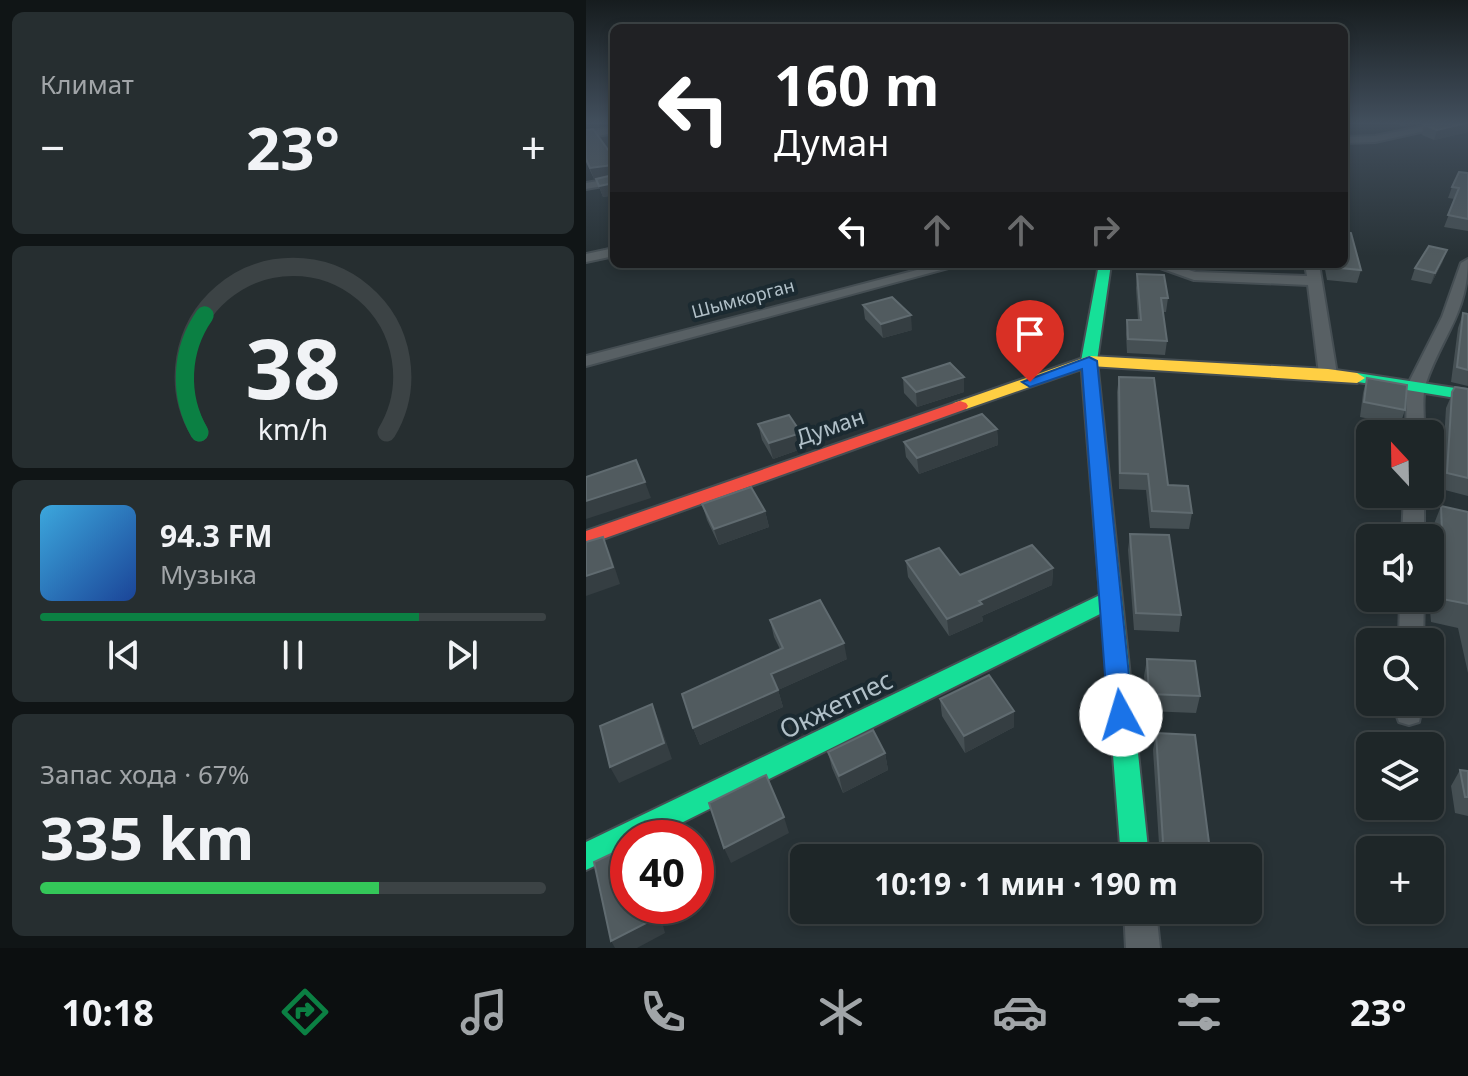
<!DOCTYPE html>
<html lang="ru">
<head>
<meta charset="utf-8">
<style>
  :root { --surface:#1e2628; --page:#262e30; --text:#f1f3f6; --muted:#a1a5a8; --line:#3c4345; --accent:#0b8043 }
  body { margin:0; font-family:"Noto Sans",sans-serif; background:var(--page); color:var(--text); height:100vh; display:flex; flex-direction:column; font-size:30px; white-space:nowrap }
  * { box-sizing:border-box; margin:0 }
  p { font-size:26px; color:var(--muted) }
  .icon { flex:none; width:44px; height:44px; fill:none; stroke:currentColor; stroke-width:2; stroke-linecap:round; stroke-linejoin:round }
  .map { position:relative; flex:1; overflow:hidden }
  .drawer { display:flex; flex-direction:column; gap:12px; padding:12px; background:#101516; width:586px }
  .drawer>* { flex:none }
  .hud { position:absolute; left:24px; top:24px; width:738px; height:244px; border-radius:12px; box-shadow:0 4px 12px #0003,0 0 0 2px var(--line); background:#202124; color:#fff; overflow:hidden }
  .needle { width:52px; rotate:338deg }
  .buttons { position:absolute; left:770px; top:420px; display:grid; gap:16px }
  .buttons a { display:grid; place-items:center; width:88px; height:88px; border-radius:12px; background:var(--surface); box-shadow:0 4px 12px #0003,0 0 0 2px var(--line); font-size:40px }
  .speed { position:absolute; left:24px; top:820px; display:flex; gap:16px; font-size:40px; font-weight:700; text-align:center }
  .speed>* { display:grid; place-content:center; width:104px; height:104px; border-radius:50%; background:var(--surface); box-shadow:0 4px 12px #0003,0 0 0 2px var(--line); line-height:1 }
  .speed .limit { border:12px solid #d22; background:#fff; color:#111 }
  .pin { position:absolute; display:grid; place-items:center; width:68px; height:68px; color:#fff; margin:-82px -34px; border-radius:50% 50% 50% 0; rotate:-45deg; box-shadow:0 0 8px #0007 }
  .pin .icon { rotate:45deg }
  .me { position:absolute; width:88px; margin:-44px; rotate:354deg; stroke-linejoin:round; filter:drop-shadow(0 0 6px #0008) }
  .turn { display:flex; align-items:center; gap:28px; height:168px; padding:0 32px; font-size:36px }
  .turn .icon { width:104px; height:104px; stroke-width:2.5 }
  .turn b { display:block; font-size:56px; line-height:68px }
  .lanes { display:flex; align-items:center; height:76px; padding:0 32px; background:#0003; justify-content:center; gap:40px; direction:ltr }
  .lanes .off { opacity:.35 }
  .big { font-size:60px; font-weight:700; line-height:1.1 }
  .drawer .card { flex:1; display:flex; flex-direction:column; justify-content:center; gap:12px; min-width:0; padding:0 28px; border-radius:12px; background:var(--page) }
  .drawer .dial { align-items:center; gap:0 }
  .dial svg { height:208px; overflow:visible; fill:none; stroke:var(--line); stroke-width:7; stroke-linecap:round; text-anchor:middle }
  .dial text { fill:var(--text); stroke:none }
  .song { display:flex; align-items:center; gap:24px }
  .cover { width:96px; height:96px; border-radius:12px; background:linear-gradient(135deg,hsl(200 70% 55%),hsl(220 70% 35%)) }
  .played { height:8px; border-radius:4px; background:linear-gradient(90deg,var(--accent) 75%,var(--line) 75%) }
  .keys { display:flex; justify-content:space-around; direction:ltr }
  .heat { display:flex; justify-content:space-between; align-items:center; font-size:44px; direction:ltr }
  .charge { height:12px; border-radius:6px; background:linear-gradient(90deg,#34c759 67%,var(--line) 0) }
  .trip { position:absolute; left:204px; top:844px; width:472px; height:80px; border-radius:12px; background:var(--surface); box-shadow:0 4px 12px #0003,0 0 0 2px var(--line); font-weight:700; line-height:80px; text-align:center }
  .tabs { display:flex; height:128px; justify-content:space-around; align-items:center; background:#0c0f10; color:var(--muted) }
  .tabs .icon { width:56px; height:56px }
  .tabs .selected { color:var(--accent) }
  .tabs b { font-size:36px; color:var(--text) }
  main { display:flex; flex:1; min-height:0 }
  .map>svg:first-child { display:block }
</style>
</head>
<body>
<main>
<section class="drawer">
<div class="card"><p>Климат</p>
<div class="heat"><a>−</a><b class="big">23°</b><a>+</a></div>
</div>
<div class="card dial"><svg viewBox="0 0 100 80">
<path d="M14 69A42 42 0 1 1 86 69"/>
<path d="M14 69A42 42 0 0 1 16 24" stroke="#0b8043"/>
<text x="50" y="56" font-size="32" font-weight="700">38</text>
<text x="50" y="72" font-size="11">km/h</text>
</svg></div>
<div class="card">
<div class="song"><i class="cover"></i><div><b>94.3 FM</b><p>Музыка</p></div></div>
<div class="played"></div>
<div class="keys"><svg class="icon" aria-label="previous" viewBox="0 0 24 24"><path d="M18 5L8 12l10 7zM5 5v14"/></svg><svg class="icon" aria-label="pause" viewBox="0 0 24 24"><path d="M8 5v14M16 5v14"/></svg><svg class="icon" aria-label="next" viewBox="0 0 24 24"><path d="M6 5l10 7-10 7zM19 5v14"/></svg></div>
</div>
<div class="card"><p>Запас хода · 67%</p><b class="big">335 km</b><div class="charge"></div></div>
</section>
<div class="map">
<svg width="882" height="948" viewBox="0 0 882 948">
  <rect width="100%" height="100%" fill="#283236"/>
  <g fill="none" stroke-linecap="round" stroke-linejoin="round">
    <g stroke="#454e53" stroke-width="4">
      <path id="street" d="M854,123H875L789,142L758,143V137L789,136Z
        M28,127V133L0,138V132Z
        M28,178V184L0,189V183Z
        M28,248V256L0,262V254Z
        M882,259C882,313 856,336 840,383C835,398 839,419 838,434H820L821,386L856,317L875,263Z
        M354,264H377L0,366V356Z
        M563,264H584L609,272L721,276L719,264H733L751,374L742,379L733,374L722,285L608,280Z
        M818,494H838V538H816Z
        M814,598H838L837,642H813Z
        M811,702H837L833,722L823,725L813,722L810,714Z
        M538,910H570L574,948H540Z"/>
    </g>
    <g stroke="#454e53" stroke-width="4">
      <path id="fast" d="M513,264H525L511,361L563,858H535L516,613L65,838H42V850L0,870V842L514,595L495,361Z
        M771,373L882,390V400L766,381L763,378L766,375Z"/>
    </g>
    <g stroke="#454e53" stroke-width="4">
      <path id="slow" d="M503,356L742,369L771,373L779,378L771,383L504,366L380,409H368L366,406L368,403Z"/>
    </g>
    <g stroke="#454e53" stroke-width="4">
      <path id="jam" d="M374,401L380,403L382,406L380,409L0,545V531Z"/>
    </g>
    <use href="#street" fill="#586064" fill-rule="evenodd"/>
    <use href="#fast" fill="#16e098" fill-rule="evenodd"/>
    <use href="#slow" fill="#ffcf43" fill-rule="evenodd"/>
    <use href="#jam" fill="#f24e42" fill-rule="evenodd"/>
  </g>
  <path fill="#454f53" d="M809,123H838L818,127Z
    M882,123V132L848,140L836,135L838,125Z
    M7,129L28,158V195L17,197L10,179L17,177L8,179L0,162V130Z
    M882,173V231L858,227L869,199L862,198L866,187Z
    M857,261L845,284L825,280L829,268Z
    M738,264H758L775,270L771,283L741,280Z
    M551,274L582,298L580,312H577L581,341L579,355L541,353L540,334L541,320H552L550,288Z
    M277,305L326,330L297,338L279,319Z
    M877,313L882,314V386L865,382L872,328Z
    M533,377L582,485L606,513L603,529L564,528L560,490L533,489L531,392Z
    M317,378L378,392L331,407L318,393Z
    M781,378L819,410L814,425L774,417L777,393Z
    M869,387L882,389V496L855,489L860,408Z
    M172,424L215,433L218,448L187,459L176,440Z
    M411,429L412,445L333,474L320,457L318,442Z
    M784,476V494H809L806,502L782,496Z
    M116,504L179,511L183,527L133,545L121,520Z
    M855,506L882,512V673L872,628L845,622L843,598L844,545L846,540V529Z
    M544,534L595,615L593,632L548,630L542,550Z
    M320,561L374,575L467,568L466,585L396,616L397,621L363,636L322,577Z
    M184,620L261,659L192,690L197,707L114,745L107,728L194,649L188,637Z
    M561,659L614,696L610,713L561,711L558,676Z
    M354,699L428,711V727L379,753L356,716Z
    M570,733L625,858H569L571,845L573,844L567,750Z
    M242,752L299,753L302,770L257,793L246,768Z
    M874,770L882,771V816L869,813L865,786Z"/>
  <path fill="#353e42" d="M819,123H838L818,127Z
    M882,123V132L848,140L851,130Z
    M27,165L28,176L8,179L4,168Z
    M28,183V195L17,197L13,186Z
    M861,250L857,261L845,284L849,273Z
    M325,315L326,330L297,338L295,324Z
    M378,377V392L331,407L330,392Z
    M411,429L412,445L333,474L331,458Z
    M215,433L218,448L187,459L183,443Z
    M59,482L65,498L0,519V501Z
    M179,511L183,527L133,545L128,529Z
    M17,537L24,553L34,584L0,596V576Z
    M467,568L466,585L396,616L397,621L363,636L361,619L393,601Z
    M258,643L261,659L190,691L185,674Z
    M192,690L197,707L114,745L107,728Z
    M66,704L73,721L86,759L33,783L24,767Z
    M428,711V727L379,753L378,736Z
    M299,753L302,770L257,793L253,776Z
    M198,817L203,833L145,863L138,848Z
    M67,906H72L79,933L51,948H29L25,941Z"/>
  <path fill="#515b5f" stroke="#606b70" stroke-width="2" d="M845,123H880L851,130L838,125Z
    M7,129L28,158V183L13,186L10,179L27,175V165L4,168L0,159V130Z
    M873,172L882,173V219L862,215L873,188L866,187Z
    M758,228L760,232L765,233L775,270L744,267V264H758Z
    M843,246L861,250L849,273L829,268Z
    M551,274L578,275L582,298H575L581,341L542,339L541,320H555Z
    M306,297L325,315L295,324L277,305Z
    M877,313L882,314V370L871,367Z
    M364,363L378,377L330,392L317,378Z
    M533,377L568,378L582,485L602,486L606,513L566,511L562,474L534,473Z
    M781,378L821,385L819,410L778,402Z
    M869,387L882,389V478L861,473L866,392Z
    M396,414L411,429L331,458L318,442Z
    M203,415L215,433L183,443L172,424Z
    M50,460L59,482L0,501V477Z
    M165,487L179,511L128,529L116,504Z
    M855,506L882,512V604L856,599L849,532L856,533Z
    M544,534L583,535L595,615L550,613Z
    M17,537L27,567L0,576V542Z
    M446,545L467,568L393,601L396,604L361,619L320,561L353,548L374,575Z
    M234,600L258,643L185,674L192,690L107,728L96,694L197,648L184,620Z
    M561,659L609,661L614,696L563,694Z
    M403,675L428,711L378,736L354,699Z
    M66,704L78,743L24,767L14,726Z
    M287,730L299,753L253,776L242,752Z
    M570,733L609,735L625,858H572L571,845L577,842Z
    M874,770L882,771V797H879Z
    M180,775L198,817L138,848L123,803Z
    M42,846V906H67L70,918L25,941L8,862Z"/>
  <linearGradient id="sky" x2="0" y2="1"><stop stop-color="#161c1e"/><stop offset="0.48" stop-color="#424f5d"/><stop offset="1" stop-color="#424f5d" stop-opacity="0"/></linearGradient>
  <rect width="882" height="256" fill="url(#sky)"/>
  <path fill="#1a73e8" stroke="#114b97" stroke-width="2" d="M503,357L511,361L547,715L543,722L535,725L526,722L522,715L496,369L444,387L436,382Z"/>
  <g text-anchor="middle" stroke-width="8" stroke-linejoin="round" paint-order="stroke">
    <g font-size="18" fill="#b1c0c8" stroke="#1b2a31">
      <text transform="translate(157 299) rotate(-15)" y="6">Шымкорган</text>
    </g>
    <g font-size="22" fill="#b1c0c8" stroke="#1b2a31">
      <text transform="translate(244 427) rotate(-19)" y="8">Думан</text>
    </g>
    <g font-size="26" fill="#b1c0c8" stroke="#1b2a31">
      <text transform="translate(250 705) rotate(-26)" y="9">Окжетпес</text>
    </g>
  </g>
</svg>
<div class="buttons">
<a><svg class="needle" viewBox="-14 -14 28 28"><path d="M0-13l5 13h-10z" fill="#e53935"/><path d="M0 13l5-13h-10z" fill="#a1a5a8"/></svg></a>
<a><svg class="icon" aria-label="sound" viewBox="0 0 24 24"><path d="M4 9h4l5-4v14l-5-4H4zM17 9q2 3 0 6"/></svg></a>
<a><svg class="icon" aria-label="search" viewBox="0 0 24 24"><circle cx="10" cy="10" r="6"/><path d="M15 15l6 6"/></svg></a>
<a><svg class="icon" aria-label="layers" viewBox="0 0 24 24"><path d="M12 4l9 5-9 5-9-5zM3 14l9 5 9-5"/></svg></a>
<a>+</a>
</div>
<div class="speed"><div class="limit">40</div></div>
<div class="pin" style="left:444px;top:382px;background:#d93025"><svg class="icon" aria-label="arrive" viewBox="0 0 24 24"><path d="M6 21V4h12l-3 4 3 4H6"/></svg></div>
<svg class="me" style="left:535px;top:715px" viewBox="-20 -20 40 40"><circle r="19" fill="#fff"/><path d="M0-13L10 11 0 6-10 11z" fill="#1a73e8"/></svg>
<div class="trip">10:19 · 1 мин · 190 m</div>
<div class="hud">
<div class="turn"><svg class="icon" aria-label="left" viewBox="0 0 24 24"><path d="M17 20v-9H6M10 6l-5 5 5 5"/></svg><div><b>160 m</b>Думан</div></div>
<div class="lanes"><svg class="icon" aria-label="left" viewBox="0 0 24 24"><path d="M17 20v-9H6M10 6l-5 5 5 5"/></svg><svg class="icon off" aria-label="ahead" viewBox="0 0 24 24"><path d="M12 20V5M6 11l6-6 6 6"/></svg><svg class="icon off" aria-label="ahead" viewBox="0 0 24 24"><path d="M12 20V5M6 11l6-6 6 6"/></svg><svg class="icon off" aria-label="right" viewBox="0 0 24 24"><path d="M7 20v-9h11M14 6l5 5-5 5"/></svg></div>
</div>
</div>
</main>
<nav class="tabs">
<b>10:18</b>
<svg class="icon selected" aria-label="directions" viewBox="0 0 24 24"><path d="M12 3l9 9-9 9-9-9zM9 14v-3h6M13 9l2 2-2 2"/></svg>
<svg class="icon" aria-label="music" viewBox="0 0 24 24"><path d="M9 18V5l10-2v13"/><circle cx="6" cy="18" r="3"/><circle cx="16" cy="16" r="3"/></svg>
<svg class="icon" aria-label="phone" viewBox="0 0 24 24"><path d="M5 4h4l2 5-3 2q2 4 5 5l2-3 5 2v4C11 20 4 13 5 4z"/></svg>
<svg class="icon" aria-label="climate" viewBox="0 0 24 24"><path d="M12 3v18M4 7l16 10M4 17L20 7"/></svg>
<svg class="icon" aria-label="car" viewBox="0 0 24 24"><path d="M5 17H2v-5l4-1 3-4h7l3 4 3 1v5h-3M9 17h6M6 11h13"/><circle cx="7" cy="17" r="2"/><circle cx="17" cy="17" r="2"/></svg>
<svg class="icon" aria-label="filters" viewBox="0 0 24 24"><path d="M4 7h16M4 17h16"/><circle cx="9" cy="7" r="2"/><circle cx="15" cy="17" r="2"/></svg>
<b>23°</b>
</nav>
</body>
</html>
